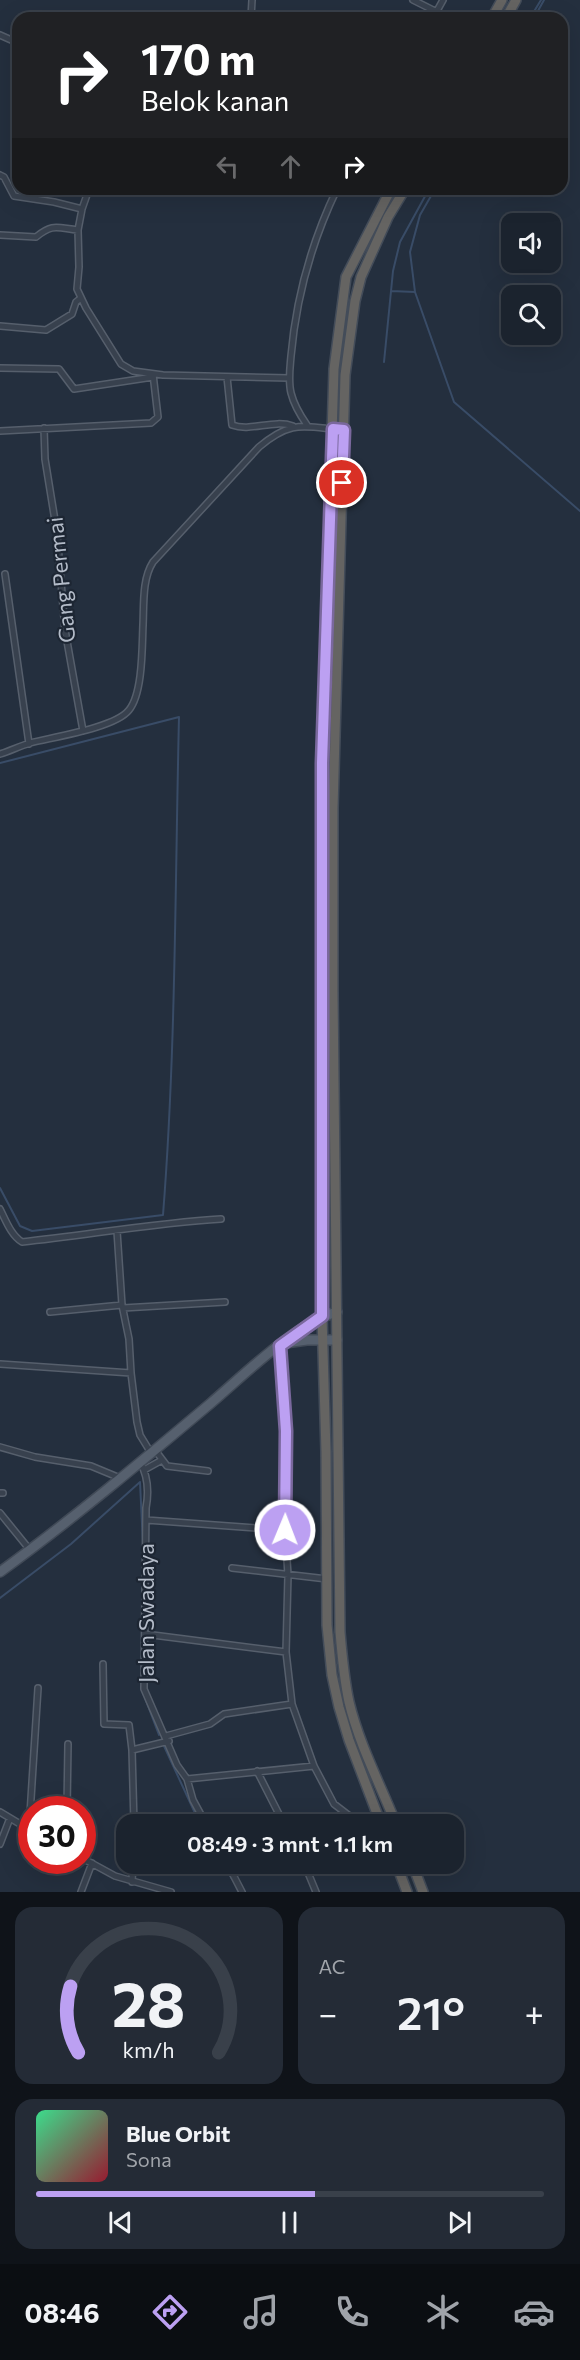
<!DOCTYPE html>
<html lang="id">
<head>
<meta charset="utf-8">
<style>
  :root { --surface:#1b232e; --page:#242b36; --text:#f1f3f6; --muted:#a0a4aa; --line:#39404a; --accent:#bca0f2 }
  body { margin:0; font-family:Commissioner,sans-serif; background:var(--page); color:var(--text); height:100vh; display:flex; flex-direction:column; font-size:22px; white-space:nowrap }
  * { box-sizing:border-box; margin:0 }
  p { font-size:20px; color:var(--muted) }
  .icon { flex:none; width:33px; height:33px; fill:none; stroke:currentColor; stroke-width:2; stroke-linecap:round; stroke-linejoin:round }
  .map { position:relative; height:1892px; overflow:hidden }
  .sheet { display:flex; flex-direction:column; gap:15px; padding:15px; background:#0f1319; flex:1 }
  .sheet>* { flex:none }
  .hud { position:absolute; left:12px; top:12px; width:556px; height:183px; border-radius:18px; box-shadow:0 6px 24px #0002,0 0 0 2px var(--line); background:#202124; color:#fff; overflow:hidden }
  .tools { position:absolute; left:501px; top:213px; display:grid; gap:12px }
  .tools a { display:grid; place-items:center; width:60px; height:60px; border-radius:12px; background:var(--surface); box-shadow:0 6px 24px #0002,0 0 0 2px var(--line); font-size:30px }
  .speed { position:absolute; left:18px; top:1796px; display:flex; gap:12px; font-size:30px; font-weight:700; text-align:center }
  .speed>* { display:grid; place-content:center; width:78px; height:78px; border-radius:50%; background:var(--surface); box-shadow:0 6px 24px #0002,0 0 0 2px var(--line); line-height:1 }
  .speed .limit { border:9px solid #d22; background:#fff; color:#111 }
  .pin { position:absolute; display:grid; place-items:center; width:51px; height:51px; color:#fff; margin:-26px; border:3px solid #fff; border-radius:50%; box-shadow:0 2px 6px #0007 }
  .me { position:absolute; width:66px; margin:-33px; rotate:1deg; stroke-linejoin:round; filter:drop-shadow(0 0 4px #0008) }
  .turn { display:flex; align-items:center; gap:21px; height:126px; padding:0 30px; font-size:27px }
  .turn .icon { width:78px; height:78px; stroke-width:2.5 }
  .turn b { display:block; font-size:42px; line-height:51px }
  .lanes { display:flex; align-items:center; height:57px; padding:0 30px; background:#0003; justify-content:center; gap:30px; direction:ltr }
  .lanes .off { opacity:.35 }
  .big { font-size:45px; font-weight:600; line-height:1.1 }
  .sheet .tile { flex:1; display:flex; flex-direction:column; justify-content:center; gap:9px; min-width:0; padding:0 21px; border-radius:18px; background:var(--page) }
  .sheet .dial { align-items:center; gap:0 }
  .dial svg { height:156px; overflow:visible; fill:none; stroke:var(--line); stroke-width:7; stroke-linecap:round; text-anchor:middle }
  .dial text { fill:var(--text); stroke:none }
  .song { display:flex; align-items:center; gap:18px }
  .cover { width:72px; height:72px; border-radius:9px; background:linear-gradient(135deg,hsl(150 70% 55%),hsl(350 70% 35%)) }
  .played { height:6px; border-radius:3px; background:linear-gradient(90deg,var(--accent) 55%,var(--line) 55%) }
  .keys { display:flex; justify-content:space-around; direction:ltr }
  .heat { display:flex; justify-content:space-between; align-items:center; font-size:33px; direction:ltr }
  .sheet .tiles { flex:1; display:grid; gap:15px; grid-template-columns:1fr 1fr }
  .tile:last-child { grid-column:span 2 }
  .trip { position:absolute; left:116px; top:1814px; width:348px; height:60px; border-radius:18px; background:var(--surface); box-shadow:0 6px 24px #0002,0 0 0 2px var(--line); font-weight:600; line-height:60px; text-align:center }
  .tab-bar { display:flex; height:96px; justify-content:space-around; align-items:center; background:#0b0e12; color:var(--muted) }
  .tab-bar .icon { width:42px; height:42px }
  .tab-bar .on { color:var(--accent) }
  .tab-bar b { font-size:27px; color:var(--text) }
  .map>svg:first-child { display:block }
</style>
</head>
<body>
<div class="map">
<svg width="580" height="1892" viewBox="0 0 580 1892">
  <rect width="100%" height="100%" fill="#242f3e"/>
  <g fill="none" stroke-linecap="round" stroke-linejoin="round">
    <path stroke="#394c67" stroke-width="2" d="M530,18L541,0
      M534,18L544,0
      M435,189L420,215L410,252L415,292L454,402L580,511
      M391,291L415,292
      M384,362L393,271L400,242L429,189
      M0,763L179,717C175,883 176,1050 163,1215L32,1231L20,1226L0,1188
      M0,1598L71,1544L140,1482L143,1545
      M142,1677V1650
      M145,1698L159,1735
      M164,1746L200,1824
      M223,1863L232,1879"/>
    <g stroke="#565f6c" stroke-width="8">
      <path id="minor" d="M413,0L437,12
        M251,18L252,0
        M433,18L443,0
        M0,35L18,43
        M0,175L4,177L14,196L54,202L82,209
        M89,189L82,209L78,230L79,267L77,289L86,308L121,364L133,371L163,375L289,378
        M0,235L36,237C53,223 57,228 78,230
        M0,326L46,330L72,314L76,302L81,298
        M0,368L59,369L74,389L153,377
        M227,377L232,425C251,432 273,419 293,426
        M307,425C300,415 294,405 291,393C288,381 290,368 291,356C296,299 312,241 337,189
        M44,428L45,459L57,533L65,630L83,731
        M0,431L151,423L158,417L153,374
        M5,574L29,744
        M0,754C10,751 20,746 30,743C53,737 115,728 129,710C143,693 142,646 143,625C144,604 142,579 153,562L259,447C292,419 304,427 344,430
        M0,1209C6,1221 11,1235 22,1242C88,1235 154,1223 221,1219
        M117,1231L122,1305L129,1339L131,1373L137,1422L140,1435L151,1453
        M123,1308L225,1302
        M50,1312L122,1305
        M280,1346L287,1431L285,1530L288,1575L286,1652L292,1704L314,1766L334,1804L360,1824
        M0,1364L131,1373
        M0,1447L35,1457L91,1466L120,1478
        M155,1450L167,1466L208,1471
        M140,1462C148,1476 149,1492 146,1508L144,1689L177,1765L187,1779L193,1800L206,1824
        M144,1470L162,1460
        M0,1493H3
        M0,1513L30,1550
        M146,1520L285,1530
        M232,1568L327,1579
        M145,1634L286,1652
        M103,1664L104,1724L129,1725L132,1750
        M166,1736L210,1724L224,1714L292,1704
        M257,1771L284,1824
        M187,1779L314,1766
        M67,1809L68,1744
        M0,1812L30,1830
        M134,1824L132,1750L169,1741
        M29,1830L38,1688
        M0,1844L10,1818
        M82,1858L115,1876L171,1892
        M227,1863L242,1892
        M304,1863L316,1892
        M132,1882L133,1863
        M81,1892L92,1863"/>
    </g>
    <g stroke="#414a57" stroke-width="12">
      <path id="primary" d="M285,1343L307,1340H337
        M0,1572C73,1519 142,1461 211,1403C244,1375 296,1323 337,1312"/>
    </g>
    <g stroke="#434c59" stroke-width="12">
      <path id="trunk" d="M492,18L502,0
        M506,18L516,0
        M381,1824L349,1740L339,1707L332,1675L327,1625L326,1452L322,1316V763L334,369L346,277L391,189
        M396,1824C380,1784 359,1744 349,1702C344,1679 342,1656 340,1632L333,992V809L345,375L355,301L361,277L388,217L405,189
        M396,1863L407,1892
        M412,1863L423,1892"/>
    </g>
    <use href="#minor" stroke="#38414e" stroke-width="5"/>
    <use href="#primary" stroke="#56606e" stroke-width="9"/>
    <use href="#trunk" stroke="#656462" stroke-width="9"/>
  </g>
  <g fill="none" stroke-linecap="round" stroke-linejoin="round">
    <g stroke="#7a689d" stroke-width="15">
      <path id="route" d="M285,1530L286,1431L280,1346L322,1316V763L333,429L344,430L342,483"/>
    </g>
    <use href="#route" stroke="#bca0f2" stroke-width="10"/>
  </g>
  <g text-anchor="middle" stroke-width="4.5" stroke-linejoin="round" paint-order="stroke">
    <g font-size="22" fill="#b4bcc9" stroke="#1d2633">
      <text transform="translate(61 580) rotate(-96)" y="8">Gang Permai</text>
      <text transform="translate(146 1613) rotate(-90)" y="8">Jalan Swadaya</text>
    </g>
  </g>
</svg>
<div class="tools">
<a><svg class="icon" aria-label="sound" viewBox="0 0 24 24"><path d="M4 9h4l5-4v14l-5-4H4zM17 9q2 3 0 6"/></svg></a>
<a><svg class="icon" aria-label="search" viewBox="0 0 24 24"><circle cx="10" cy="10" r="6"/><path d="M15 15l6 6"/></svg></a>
</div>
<div class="speed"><div class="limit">30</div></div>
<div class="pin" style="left:342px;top:483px;background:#d93025"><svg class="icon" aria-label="arrive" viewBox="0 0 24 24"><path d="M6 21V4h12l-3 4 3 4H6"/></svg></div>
<svg class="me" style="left:285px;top:1530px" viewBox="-20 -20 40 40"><circle r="17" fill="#bca0f2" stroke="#fff" stroke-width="3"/><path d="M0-11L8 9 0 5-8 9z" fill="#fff"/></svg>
<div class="trip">08:49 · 3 mnt · 1.1 km</div>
<div class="hud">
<div class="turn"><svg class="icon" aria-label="right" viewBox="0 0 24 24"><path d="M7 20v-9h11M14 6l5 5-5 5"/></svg><div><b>170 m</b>Belok kanan</div></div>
<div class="lanes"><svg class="icon off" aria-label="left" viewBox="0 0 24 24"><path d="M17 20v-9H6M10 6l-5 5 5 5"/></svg><svg class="icon off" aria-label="ahead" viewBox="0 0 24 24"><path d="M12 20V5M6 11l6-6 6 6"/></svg><svg class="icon" aria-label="right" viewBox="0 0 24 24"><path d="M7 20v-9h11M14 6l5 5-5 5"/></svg></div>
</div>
</div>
<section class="sheet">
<div class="tiles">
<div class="tile dial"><svg viewBox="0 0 100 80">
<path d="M14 69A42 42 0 1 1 86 69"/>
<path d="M14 69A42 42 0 0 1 10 35" stroke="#bca0f2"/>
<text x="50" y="56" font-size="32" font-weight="700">28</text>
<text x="50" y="72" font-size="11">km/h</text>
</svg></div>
<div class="tile"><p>AC</p>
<div class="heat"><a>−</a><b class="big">21°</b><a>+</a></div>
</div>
<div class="tile">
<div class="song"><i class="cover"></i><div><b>Blue Orbit</b><p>Sona</p></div></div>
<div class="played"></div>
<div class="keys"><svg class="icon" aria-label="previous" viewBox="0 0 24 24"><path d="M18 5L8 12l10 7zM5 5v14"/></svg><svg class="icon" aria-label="pause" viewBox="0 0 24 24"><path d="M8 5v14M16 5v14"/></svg><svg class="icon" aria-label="next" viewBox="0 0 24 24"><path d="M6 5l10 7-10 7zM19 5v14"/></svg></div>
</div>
</div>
</section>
<nav class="tab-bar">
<b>08:46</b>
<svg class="icon on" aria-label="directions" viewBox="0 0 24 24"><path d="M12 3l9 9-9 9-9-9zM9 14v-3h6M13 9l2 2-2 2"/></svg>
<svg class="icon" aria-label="music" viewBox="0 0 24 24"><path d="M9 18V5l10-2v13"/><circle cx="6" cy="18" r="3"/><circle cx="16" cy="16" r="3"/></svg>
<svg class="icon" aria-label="phone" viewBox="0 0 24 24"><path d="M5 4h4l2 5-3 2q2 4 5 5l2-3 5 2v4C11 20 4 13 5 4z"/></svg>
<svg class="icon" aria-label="climate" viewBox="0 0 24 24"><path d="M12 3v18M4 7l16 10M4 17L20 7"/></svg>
<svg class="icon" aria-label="car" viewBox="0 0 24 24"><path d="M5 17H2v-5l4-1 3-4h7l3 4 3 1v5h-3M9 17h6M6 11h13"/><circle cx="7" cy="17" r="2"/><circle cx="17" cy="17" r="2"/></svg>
</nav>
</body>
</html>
